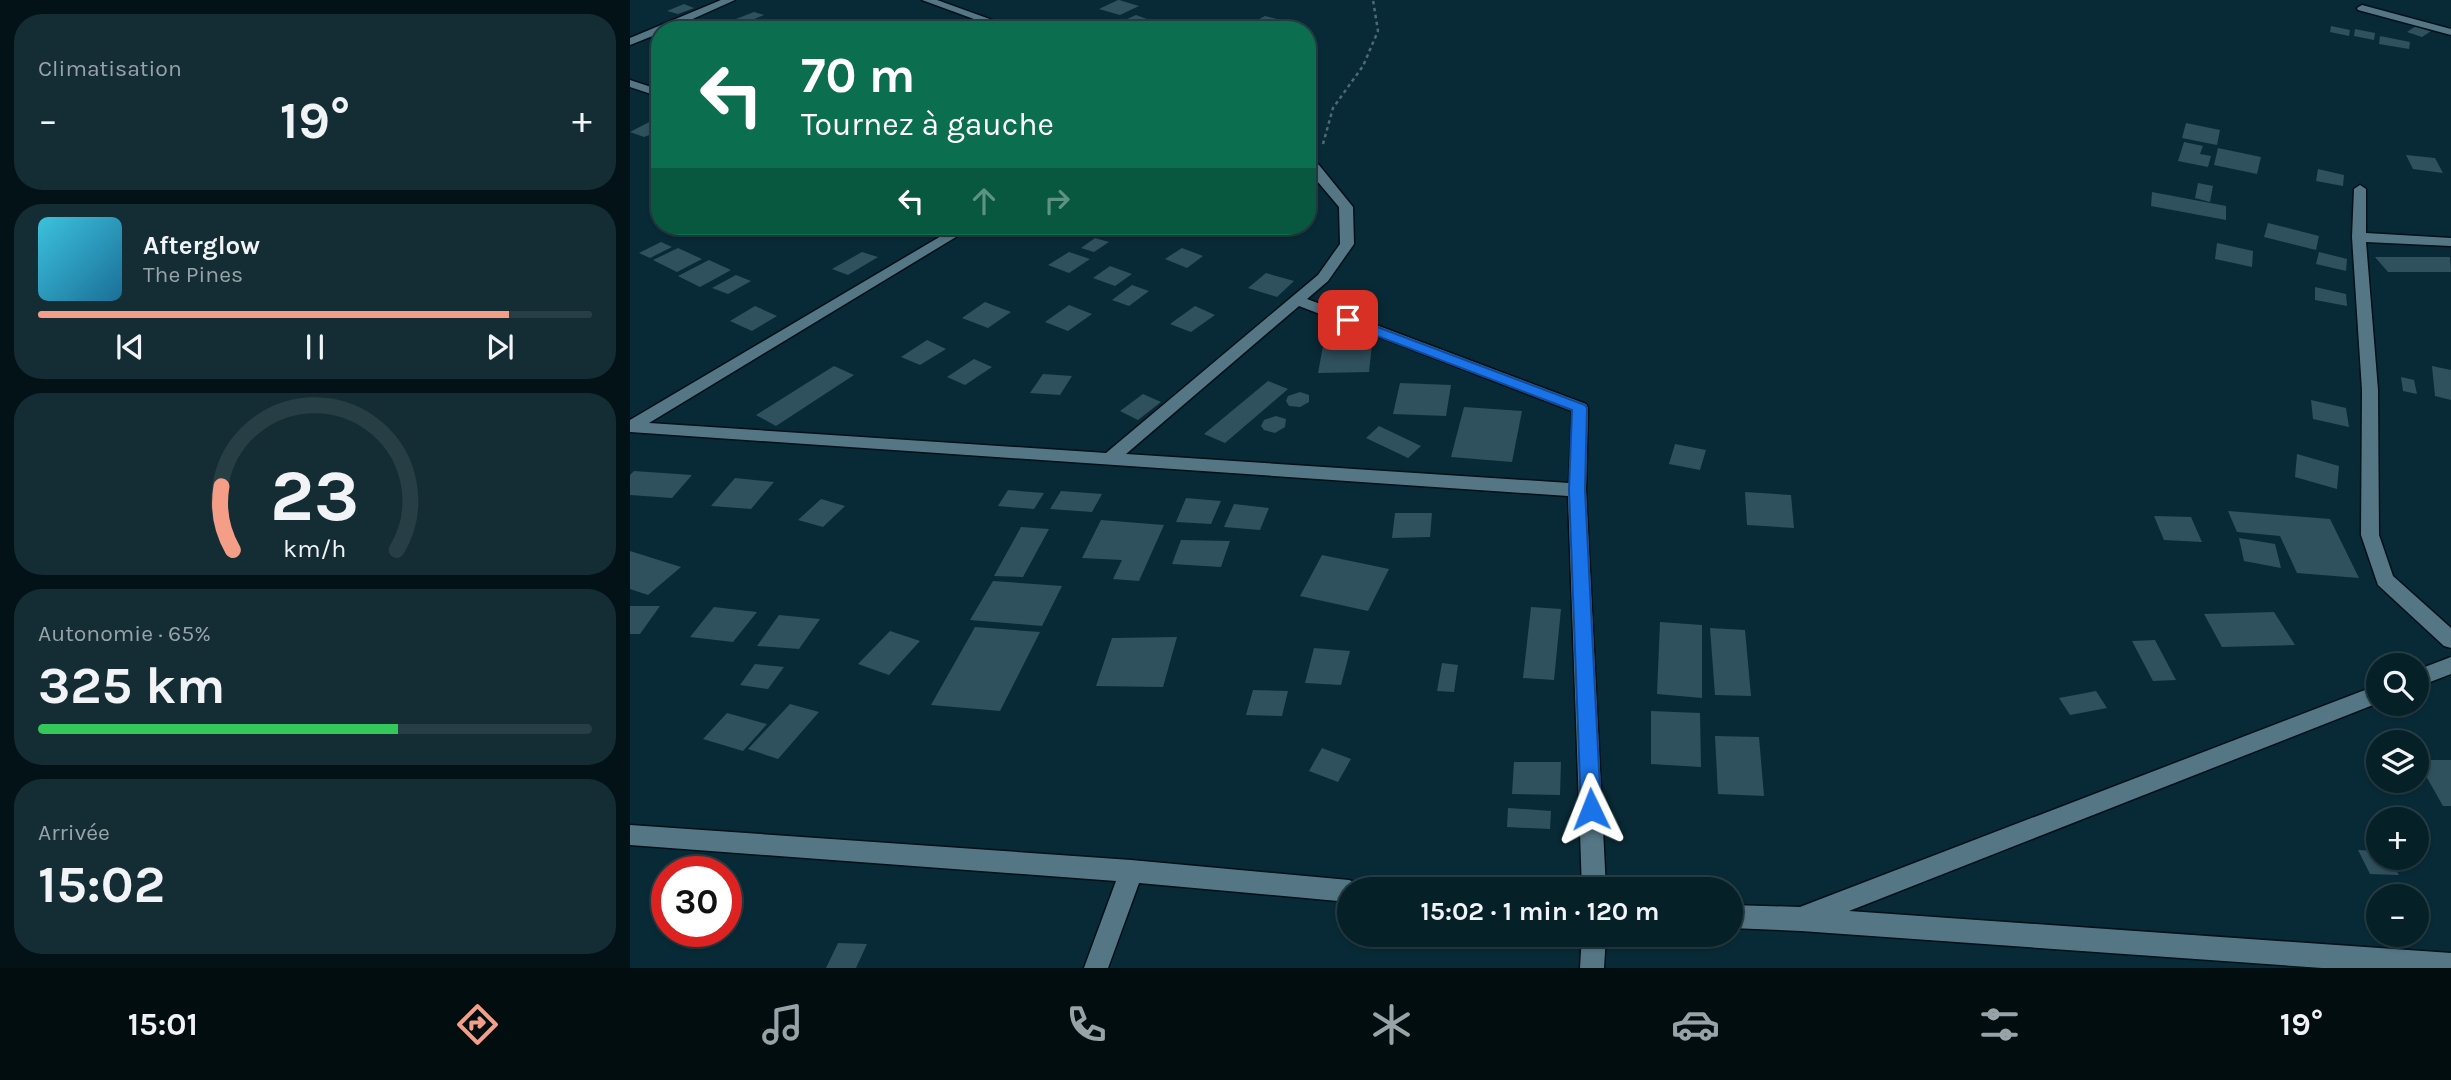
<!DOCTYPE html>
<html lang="fr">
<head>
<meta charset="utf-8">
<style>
  :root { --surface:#062028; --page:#142d34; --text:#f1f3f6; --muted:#98a3a8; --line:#273e45; --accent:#f49e87 }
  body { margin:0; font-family:Karla,sans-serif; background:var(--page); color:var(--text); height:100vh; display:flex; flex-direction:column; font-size:26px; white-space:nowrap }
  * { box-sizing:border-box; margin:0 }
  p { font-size:23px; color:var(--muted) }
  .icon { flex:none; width:38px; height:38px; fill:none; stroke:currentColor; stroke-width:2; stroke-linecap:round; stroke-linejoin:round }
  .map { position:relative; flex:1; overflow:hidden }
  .sheet { display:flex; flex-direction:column; gap:14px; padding:14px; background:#031216; width:630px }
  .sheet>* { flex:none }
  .guide { position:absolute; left:21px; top:21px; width:665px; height:214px; border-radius:28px; box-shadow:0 2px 5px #0004,0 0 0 2px var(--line); background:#0b6e4f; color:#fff; overflow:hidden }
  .buttons { position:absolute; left:1736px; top:653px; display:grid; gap:14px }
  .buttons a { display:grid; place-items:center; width:63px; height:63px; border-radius:50%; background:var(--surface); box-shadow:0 2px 5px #0004,0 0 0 2px var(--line); font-size:35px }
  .speed { position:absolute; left:21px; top:856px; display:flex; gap:14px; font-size:35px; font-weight:700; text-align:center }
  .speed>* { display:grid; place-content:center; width:91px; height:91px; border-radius:50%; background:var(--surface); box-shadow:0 2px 5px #0004,0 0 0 2px var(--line); line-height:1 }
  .speed .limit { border:10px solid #d22; background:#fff; color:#111 }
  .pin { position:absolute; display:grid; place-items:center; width:60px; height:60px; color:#fff; margin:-30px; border-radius:14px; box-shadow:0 4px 10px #0006 }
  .me { position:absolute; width:77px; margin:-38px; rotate:358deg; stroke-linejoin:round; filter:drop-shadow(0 0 5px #0008) }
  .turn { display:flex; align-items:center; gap:24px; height:147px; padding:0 35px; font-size:32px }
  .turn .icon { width:91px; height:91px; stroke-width:2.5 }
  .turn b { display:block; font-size:49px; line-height:60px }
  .lanes { display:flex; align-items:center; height:66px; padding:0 35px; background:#0003; justify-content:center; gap:35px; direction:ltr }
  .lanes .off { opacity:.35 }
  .big { font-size:52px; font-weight:700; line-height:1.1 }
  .sheet .tile { flex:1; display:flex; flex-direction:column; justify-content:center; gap:10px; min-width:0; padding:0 24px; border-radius:28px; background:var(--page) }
  .sheet .dial { align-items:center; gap:0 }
  .dial svg { height:182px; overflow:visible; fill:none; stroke:var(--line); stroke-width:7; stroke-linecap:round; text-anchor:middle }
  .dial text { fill:var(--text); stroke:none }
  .song { display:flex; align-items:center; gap:21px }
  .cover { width:84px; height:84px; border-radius:10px; background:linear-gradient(135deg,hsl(190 70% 55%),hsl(200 70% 35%)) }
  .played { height:7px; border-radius:4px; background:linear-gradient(90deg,var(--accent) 85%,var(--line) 85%) }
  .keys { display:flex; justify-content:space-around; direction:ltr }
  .heat { display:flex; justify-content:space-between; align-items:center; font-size:38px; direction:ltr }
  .charge { height:10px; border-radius:5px; background:linear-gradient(90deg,#34c759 65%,var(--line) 0) }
  .trip { position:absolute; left:707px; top:877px; width:406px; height:70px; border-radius:35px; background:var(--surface); box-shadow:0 2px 5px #0004,0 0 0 2px var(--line); font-weight:700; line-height:70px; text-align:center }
  .tabs { display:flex; height:112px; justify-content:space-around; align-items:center; background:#020d10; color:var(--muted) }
  .tabs .icon { width:49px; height:49px }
  .tabs .selected { color:var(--accent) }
  .tabs b { font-size:32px; color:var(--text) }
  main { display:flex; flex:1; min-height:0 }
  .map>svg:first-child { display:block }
</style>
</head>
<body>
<main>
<section class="sheet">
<div class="tile"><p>Climatisation</p>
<div class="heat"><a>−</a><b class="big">19°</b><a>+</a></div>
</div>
<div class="tile">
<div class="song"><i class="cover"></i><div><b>Afterglow</b><p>The Pines</p></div></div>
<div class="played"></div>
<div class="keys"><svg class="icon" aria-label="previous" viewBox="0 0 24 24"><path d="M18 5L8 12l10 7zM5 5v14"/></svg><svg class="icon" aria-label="pause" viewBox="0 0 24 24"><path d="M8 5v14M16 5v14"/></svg><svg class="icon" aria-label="next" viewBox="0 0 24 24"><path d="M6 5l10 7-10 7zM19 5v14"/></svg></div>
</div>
<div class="tile dial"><svg viewBox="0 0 100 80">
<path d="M14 69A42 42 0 1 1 86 69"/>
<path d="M14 69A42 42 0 0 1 9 41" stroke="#f49e87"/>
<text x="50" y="56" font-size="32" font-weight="700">23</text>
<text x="50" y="72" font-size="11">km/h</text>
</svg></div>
<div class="tile"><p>Autonomie · 65%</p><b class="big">325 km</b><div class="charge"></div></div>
<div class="tile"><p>Arrivée</p><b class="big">15:02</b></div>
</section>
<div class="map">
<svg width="1821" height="968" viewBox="0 0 1821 968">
  <rect width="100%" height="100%" fill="#082a36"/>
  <path fill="#2f505d" d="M488,0H489L509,6L490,15L469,9Z
    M54,4L64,8L48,14L37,11Z
    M124,12L134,15L117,22L106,19Z
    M506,15L522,21L502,30L486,24Z
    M635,16L651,20L638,27L622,23Z
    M148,19L159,22L141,29L131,26Z
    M1701,26L1720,30L1719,36L1700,32Z
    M1786,26L1801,31L1792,37L1777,32Z
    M1725,29L1745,33L1744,40L1724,36Z
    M1750,36L1780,42L1779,49L1749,44Z
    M21,121L30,124V131L14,137L0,132Z
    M1556,123L1590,130L1587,145L1552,138Z
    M1554,142L1573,146L1570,154L1581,156L1578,167L1548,161Z
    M1588,148L1631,157L1627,174L1584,165Z
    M1776,155L1805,158L1813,173L1783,169Z
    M1688,169L1714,175L1713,186L1686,181Z
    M1568,183L1583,186L1580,202L1565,198Z
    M1522,192L1596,206V220L1521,206Z
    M1638,223L1689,236L1686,250L1634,237Z
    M549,226H581L568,235L546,228Z
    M465,238L479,242L464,252L451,248Z
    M31,242L42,247L20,258L9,253Z
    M1587,243L1623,251L1622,267L1585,259Z
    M48,248L72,259L47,272L23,260Z
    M552,248L573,256L557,268L535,259Z
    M232,252L248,257L218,275L202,269Z
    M439,252L460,259L439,273L418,265Z
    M1689,252L1717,259L1716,271L1686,264Z
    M1745,257H1820L1821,272H1758Z
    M79,260L101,270L70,287L48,276Z
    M480,266L502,274L485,286L463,278Z
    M636,273L664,281L647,297L618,288Z
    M106,275L121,281L98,294L82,288Z
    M502,285L519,291L499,306L482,300Z
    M1685,287L1716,294L1717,306L1685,300Z
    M355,302L381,312L358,328L332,318Z
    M439,305L462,314L438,331L415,322Z
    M125,306L147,316L122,331L100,321Z
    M565,306L585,315L561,332L540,324Z
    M297,340L316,349L290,365L271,357Z
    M742,345L739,372L688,373L693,346Z
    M344,359L362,367L335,385L317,377Z
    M204,366L224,375L146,426L126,415Z
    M1802,366L1821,370V400L1805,396Z
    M413,374L442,376L430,395L400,393Z
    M1771,377L1784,380L1787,394L1773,391Z
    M638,381L658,389L595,443L574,434Z
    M770,383L821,385L816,416L763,414Z
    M670,392L679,395V402L670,407L659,406L656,401L658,396Z
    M513,394L531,402L508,420L490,411Z
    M1681,400L1716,408L1719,427L1683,419Z
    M834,407L892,411L882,462L821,457Z
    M646,416L656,419L655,427L645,433L634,430L631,426L634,420Z
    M749,426L791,446L778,458L736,438Z
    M1045,444L1076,450L1070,470L1039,464Z
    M1667,454L1709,466L1707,489L1665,477Z
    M4,471L62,475L42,498L0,495V475Z
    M105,478L144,482L121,509L81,506Z
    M378,490L414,493L404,509L368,506Z
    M431,491L472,494L462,512L420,509Z
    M1115,492L1161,495L1164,528L1117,525Z
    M556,498L591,501L581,524L546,522Z
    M191,499L215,506L193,527L168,520Z
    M604,504L639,508L630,530L594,527Z
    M1598,511L1700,519L1729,578L1667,573L1650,536L1607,532Z
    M765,513H802L800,537L762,538Z
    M1524,516L1561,517L1572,542L1534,540Z
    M471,520L534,525L509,581L483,579L492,560L452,558Z
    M391,527L419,529L393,577L364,576Z
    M1609,538L1645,544L1651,568L1614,561Z
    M551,540L600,541L591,567L542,564Z
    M0,551L51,567L18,595L0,589Z
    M692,555L759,569L738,611L670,596Z
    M363,581L432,586L412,626L340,620Z
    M0,606H30L10,634H0Z
    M84,607L127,612L103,642L60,637Z
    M901,607L931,609L924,680L893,678Z
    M1644,612L1665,645L1592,647L1574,614Z
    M149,615L190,619L169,649L127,646Z
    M1030,622L1072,625V698L1027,694Z
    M345,627L410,632L370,711L301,705Z
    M1080,628L1115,630L1121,696L1085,695Z
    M260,631L290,641L259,675L228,664Z
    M547,637L533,687L466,686L482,638Z
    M1525,640L1546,680L1523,681L1502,641Z
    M684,648L720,651L711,685L675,683Z
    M812,663L828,665L824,692L807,691Z
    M125,664L154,667L138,689L110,685Z
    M623,690L658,691L652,716L616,715Z
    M1466,691L1477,708L1440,715L1429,698Z
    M160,704L189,712L148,759L118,749Z
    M1021,711L1070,713L1071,767L1021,764Z
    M97,713L137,724L113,751L73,739Z
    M1085,736L1129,737L1134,796L1088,794Z
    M692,748L721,759L708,782L679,771Z
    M1787,760H1821V806H1813Z
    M884,762H931L930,795L882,794Z
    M878,808L921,811L920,829L877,827Z
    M1728,850L1748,851V858H1759L1769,875L1740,874Z
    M208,943L237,944L226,968H196Z"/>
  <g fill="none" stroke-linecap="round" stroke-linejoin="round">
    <g stroke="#00111a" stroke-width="3">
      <path id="minor" d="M91,0H105L38,30H30V33L0,45V38Z
        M292,0H307L390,30H374Z
        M1732,5L1821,29V35L1728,10L1727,8Z
        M0,80L30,90V97L0,87Z
        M677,160L689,165L723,207L724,244L698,281L677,299L956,404L958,408L956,490L976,889H952L938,496L0,432V420L328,226H344L19,423L476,453L688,275L710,244L709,207L677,169ZM669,306L942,411L939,483L496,454Z
        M1730,185L1736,189V233L1821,238V246L1736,242L1748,390L1749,535L1763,576L1821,628V648L1814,646L1748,585L1731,535L1732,390L1722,237L1724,189Z
        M1821,657V674L1787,687V670Z
        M1748,685V703L1219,911L1821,953V968H1692L1171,931L1101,928V905L1170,907Z
        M0,825L501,860L719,880L727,883L730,889H719V902L509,883L478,968H454L486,881L0,845Z
        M952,934H976L974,968H950Z"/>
    </g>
    <path stroke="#4d6a74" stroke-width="2.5" stroke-dasharray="3.5 3.5" stroke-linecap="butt" d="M693,144L703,108L733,66L748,31L743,0"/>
    <use href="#minor" fill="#557785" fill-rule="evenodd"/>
  </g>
  <path fill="#1a73e8" stroke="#114b97" stroke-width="2" d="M718,316L955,405L957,408L955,490L971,809L968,816L961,818L954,816L951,809L939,490L942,410L713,323L711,320Z"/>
</svg>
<div class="buttons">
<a><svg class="icon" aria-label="search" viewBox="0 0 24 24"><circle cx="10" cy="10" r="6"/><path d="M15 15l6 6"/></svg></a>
<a><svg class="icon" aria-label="layers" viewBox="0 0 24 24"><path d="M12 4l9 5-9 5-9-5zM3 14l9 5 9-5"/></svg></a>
<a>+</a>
<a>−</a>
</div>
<div class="speed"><div class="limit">30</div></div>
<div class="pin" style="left:718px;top:320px;background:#d93025"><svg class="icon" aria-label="arrive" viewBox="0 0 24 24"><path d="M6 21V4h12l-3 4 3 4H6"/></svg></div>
<svg class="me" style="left:961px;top:809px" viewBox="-20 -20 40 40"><path d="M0-17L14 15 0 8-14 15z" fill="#1a73e8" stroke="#fff" stroke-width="4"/></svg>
<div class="trip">15:02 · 1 min · 120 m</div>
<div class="guide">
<div class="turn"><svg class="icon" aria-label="left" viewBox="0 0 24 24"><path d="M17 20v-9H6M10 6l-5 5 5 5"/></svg><div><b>70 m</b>Tournez à gauche</div></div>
<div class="lanes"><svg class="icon" aria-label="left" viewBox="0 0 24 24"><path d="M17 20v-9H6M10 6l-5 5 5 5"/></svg><svg class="icon off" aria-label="ahead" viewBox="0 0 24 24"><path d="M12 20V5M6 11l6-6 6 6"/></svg><svg class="icon off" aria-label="right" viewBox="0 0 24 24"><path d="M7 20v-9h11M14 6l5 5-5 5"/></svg></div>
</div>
</div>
</main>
<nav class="tabs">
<b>15:01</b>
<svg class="icon selected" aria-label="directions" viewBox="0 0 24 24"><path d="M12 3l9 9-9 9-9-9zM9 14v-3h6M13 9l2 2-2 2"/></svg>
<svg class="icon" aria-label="music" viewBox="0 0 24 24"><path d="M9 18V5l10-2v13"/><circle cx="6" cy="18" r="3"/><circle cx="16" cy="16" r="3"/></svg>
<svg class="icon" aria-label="phone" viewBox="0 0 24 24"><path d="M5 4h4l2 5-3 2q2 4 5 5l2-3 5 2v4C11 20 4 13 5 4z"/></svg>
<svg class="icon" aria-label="climate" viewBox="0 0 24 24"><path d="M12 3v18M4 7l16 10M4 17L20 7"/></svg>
<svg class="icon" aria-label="car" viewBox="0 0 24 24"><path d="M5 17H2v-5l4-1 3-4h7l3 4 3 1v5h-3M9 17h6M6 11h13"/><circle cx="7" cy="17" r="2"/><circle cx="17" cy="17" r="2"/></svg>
<svg class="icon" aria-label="filters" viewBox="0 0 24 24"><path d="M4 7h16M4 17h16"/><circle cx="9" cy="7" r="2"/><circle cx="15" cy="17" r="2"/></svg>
<b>19°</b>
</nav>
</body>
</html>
